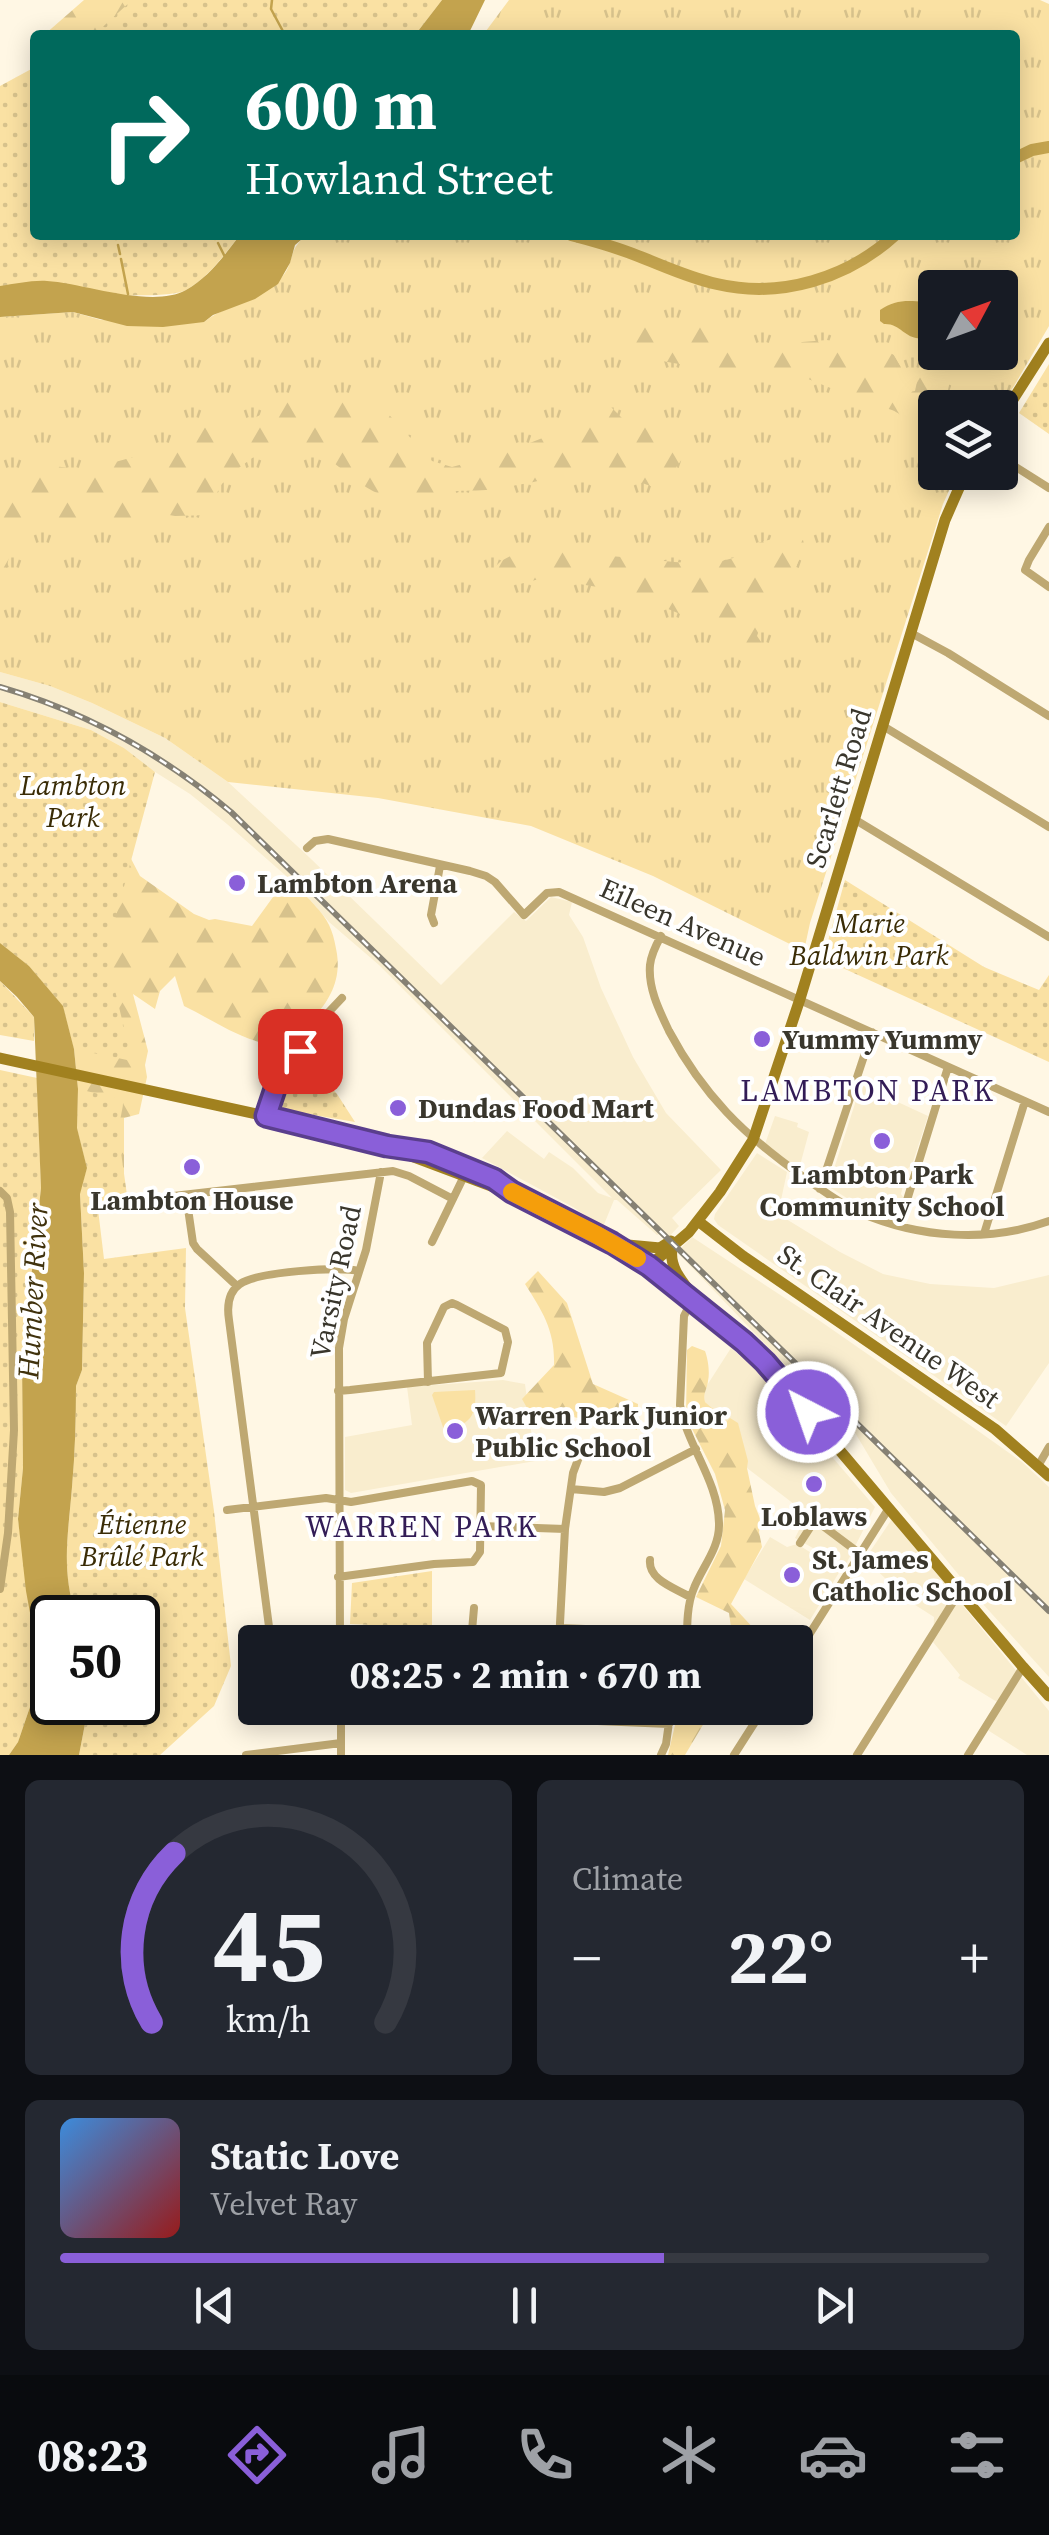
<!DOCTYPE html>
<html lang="en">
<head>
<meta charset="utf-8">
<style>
  :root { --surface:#171b24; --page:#242831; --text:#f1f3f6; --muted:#9ea1a6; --line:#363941; --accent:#8a5fd9 }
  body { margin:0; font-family:"Source Serif 4",serif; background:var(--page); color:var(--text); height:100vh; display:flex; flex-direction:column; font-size:38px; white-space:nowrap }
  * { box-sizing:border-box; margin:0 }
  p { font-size:32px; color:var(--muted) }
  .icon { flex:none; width:55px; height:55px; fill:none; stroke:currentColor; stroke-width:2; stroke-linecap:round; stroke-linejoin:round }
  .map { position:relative; height:1755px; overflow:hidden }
  .panel { display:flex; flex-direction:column; gap:25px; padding:25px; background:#0d0f14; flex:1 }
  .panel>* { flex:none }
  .hud { position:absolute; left:30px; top:30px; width:990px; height:210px; border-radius:10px; box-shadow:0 5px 25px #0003; background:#00695c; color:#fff; overflow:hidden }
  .needle { width:65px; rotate:49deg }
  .tools { position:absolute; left:918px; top:270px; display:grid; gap:20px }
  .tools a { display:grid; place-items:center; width:100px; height:100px; border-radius:10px; background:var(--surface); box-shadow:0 5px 25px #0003; font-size:50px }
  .speed { position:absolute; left:30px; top:1595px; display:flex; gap:20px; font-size:50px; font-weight:700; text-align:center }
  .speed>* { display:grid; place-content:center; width:130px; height:130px; border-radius:50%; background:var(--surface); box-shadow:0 5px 25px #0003; line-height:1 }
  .speed .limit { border:5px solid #111; border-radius:15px; background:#fff; color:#111 }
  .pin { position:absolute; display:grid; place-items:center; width:85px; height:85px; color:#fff; margin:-42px; border-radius:20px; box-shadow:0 5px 15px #0006 }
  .me { position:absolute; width:110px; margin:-55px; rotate:319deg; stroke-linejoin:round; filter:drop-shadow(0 0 8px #0008) }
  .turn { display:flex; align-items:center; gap:35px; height:210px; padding:0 50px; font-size:45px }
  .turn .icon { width:130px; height:130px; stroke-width:2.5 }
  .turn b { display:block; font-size:70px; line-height:85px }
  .big { font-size:75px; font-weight:700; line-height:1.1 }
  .panel .widget { flex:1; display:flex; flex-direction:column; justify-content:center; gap:15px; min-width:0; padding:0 35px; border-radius:15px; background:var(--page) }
  .panel .dial { align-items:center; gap:0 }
  .dial svg { height:260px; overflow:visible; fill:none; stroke:var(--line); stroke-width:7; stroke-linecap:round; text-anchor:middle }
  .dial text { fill:var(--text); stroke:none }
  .song { display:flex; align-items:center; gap:30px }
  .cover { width:120px; height:120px; border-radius:15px; background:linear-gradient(135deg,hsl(210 70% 55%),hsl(0 70% 35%)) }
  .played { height:10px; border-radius:5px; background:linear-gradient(90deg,var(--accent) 65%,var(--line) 65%) }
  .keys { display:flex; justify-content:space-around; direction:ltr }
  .heat { display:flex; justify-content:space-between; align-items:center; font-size:55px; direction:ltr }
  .panel .tiles { flex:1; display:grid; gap:25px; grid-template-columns:1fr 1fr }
  .widget:last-child { grid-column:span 2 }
  .trip { position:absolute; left:238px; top:1625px; width:575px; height:100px; border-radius:10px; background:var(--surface); box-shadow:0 5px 25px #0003; font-weight:700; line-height:100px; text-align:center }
  .tab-bar { display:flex; height:160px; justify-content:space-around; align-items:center; background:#090b0e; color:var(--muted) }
  .tab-bar .icon { width:70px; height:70px }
  .tab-bar .active { color:var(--accent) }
  .tab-bar b { font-size:45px; color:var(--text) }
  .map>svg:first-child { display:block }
</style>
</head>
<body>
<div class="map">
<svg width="1049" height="1755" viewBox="0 0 1049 1755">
  <defs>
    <pattern id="grass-tufts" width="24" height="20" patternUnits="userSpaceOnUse" patternTransform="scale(2.5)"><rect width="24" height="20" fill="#fae1a3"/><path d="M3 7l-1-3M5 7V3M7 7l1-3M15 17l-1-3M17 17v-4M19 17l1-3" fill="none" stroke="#d7c28c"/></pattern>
    <pattern id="forest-firs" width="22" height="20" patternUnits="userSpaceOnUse" patternTransform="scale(2.5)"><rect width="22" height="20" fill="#fae1a3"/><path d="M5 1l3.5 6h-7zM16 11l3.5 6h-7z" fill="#d7c28c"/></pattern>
    <pattern id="park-dots" width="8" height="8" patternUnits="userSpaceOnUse" patternTransform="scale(2.5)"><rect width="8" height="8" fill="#fae1a3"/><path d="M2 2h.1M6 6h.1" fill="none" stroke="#d7c28c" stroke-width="1.8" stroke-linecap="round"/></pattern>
  </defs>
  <rect width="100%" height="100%" fill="#fff7e4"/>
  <path fill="#f9edce" d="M0,672L50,686L92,703L165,738L228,782L310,858L441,985L514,912L526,921L551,897L572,902L569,915L583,937L601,988L633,1057L666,1113L721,1170L672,1218L679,1226L666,1240L659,1234L657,1235L617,1200H614L603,1227L573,1207L482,1158L507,1131L544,1159L549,1152L573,1168L598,1193L612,1198L379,965L329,922L301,889L227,824L190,794L144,765L124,748L91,730L0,702Z
    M861,1085L928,1116L912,1165L907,1169L901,1194L903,1197L897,1215L892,1217L853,1202L831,1188L829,1184Z
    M775,1116L798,1123L797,1127L809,1132L799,1169L765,1144Z
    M757,1153L787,1172L778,1214L840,1252L883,1274L930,1284L994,1288L1049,1275V1363L1006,1426L718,1225L714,1219L715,1214Z
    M692,1237L820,1321L974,1428L1022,1462L1049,1487V1677L982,1603L891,1493L848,1421L783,1363L677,1252Z
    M731,1348L760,1373L875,1507L845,1566L795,1538L807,1514L747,1468L727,1422L705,1402L704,1390Z
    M503,1380L525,1384L535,1461L351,1493L345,1490V1437L412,1425L407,1387Z
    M892,1519L1049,1711V1755H1027L986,1729L1002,1705L958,1678L960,1675L933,1642L934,1617L909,1601L865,1559Z
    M770,1537L787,1547L797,1544L840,1571L810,1620L744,1579Z"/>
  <path fill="url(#grass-tufts)" fill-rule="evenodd" d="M509,0H1040L1049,4V326L1014,386L999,407L935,408V472L957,473L943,504L810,923L804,951L653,876L531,826L378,798L228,782L165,738L92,703L50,686L0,672V317L73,312L101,320L204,322C228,303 262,301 282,277C295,262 287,250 307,235H1015V35H483ZM935,288H1000V352H935Z"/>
  <path fill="url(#forest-firs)" d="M84,0H279L266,35H44Z
    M603,318L650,324L682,321L710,329L733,354L753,346L827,340L849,344L876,345L894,355L901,367L897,384L905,393L915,391L919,372C930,371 941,373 950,380L945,405L935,408L934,415C901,432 907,408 880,408L786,370L729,373L651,359L603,335L588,321Z
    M304,394L379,404L432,461L452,467L504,453L563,430L594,408L611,407L626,422C653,415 706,434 676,467L680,480L677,496L605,469C578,467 550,480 523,484C511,486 498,489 486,490C473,491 460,490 448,492C431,495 412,501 395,498C349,492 326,433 273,446C261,450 226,476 220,487C214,497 215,506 210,515L175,516L152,512L139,518H124L109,527L65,526L51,519L34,520L12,538C8,551 11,567 0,576V483L37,464L86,470L170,447L196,428L229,426L252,419Z
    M772,539L803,540L805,548L781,597L760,627L757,636L768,652L770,667L764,673L752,674L727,645L699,622L628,592L543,578L520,584L499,576L493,569L501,561L518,552H568L707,565L737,557L758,543Z
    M0,772L127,851L140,876L194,914L209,920L215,919L252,926L281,886C303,890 305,894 319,910C331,924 334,936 337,954C343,995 312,1020 285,1046C247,1045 217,1022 184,1006L175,976L160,991L155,1009L133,994L148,1051L145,1065L147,1077L139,1114L124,1118V1191L109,1204L80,1193L87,1168L77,1128L78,1089L74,1049L63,1006L29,966L0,943Z
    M538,1271L567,1303L593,1384L638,1404L637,1430L596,1409L578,1418L552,1412L531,1415L522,1399L554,1365C555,1331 543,1312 525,1284Z
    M692,1346L705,1351C708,1359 710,1372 708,1381C707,1390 703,1392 705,1402L727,1421L730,1418L738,1423L748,1461L747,1468L755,1506L761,1521L759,1532L762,1547L731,1604L757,1632L751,1642H733L729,1613L696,1597L721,1546L725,1510L715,1474L686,1417L687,1350Z
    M679,1708H713L685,1755H668Z"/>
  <path fill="url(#park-dots)" d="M132,0H442L415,35H94Z
    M35,67V235H240C223,256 210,276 186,290C163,303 34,288 0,286V86Z
    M1049,364V434L1019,413Z
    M0,702L91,730L124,748L155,772L106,953L132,1061L74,1049L63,1006L29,966L0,943Z
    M845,880L984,967L1039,990L1049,975V1062L823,959Z
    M0,981L34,1017V1041L0,1035Z
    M304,1058L337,1094L355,1122L279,1109C277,1087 289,1073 304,1058Z
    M0,1070L37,1078L41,1188L22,1361L23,1468L18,1519L35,1640L34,1671L31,1704L18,1742L9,1755H0Z
    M78,1089L124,1100L118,1131L127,1195L97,1201L104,1259L186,1248L185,1308L214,1511L231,1666L214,1706L160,1755H79L89,1703L138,1702V1618H76C61,1568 68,1537 72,1487C75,1453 76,1420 76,1386L82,1370L84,1273L80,1193L87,1168L77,1128Z
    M432,1571V1628L350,1624L352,1583Z"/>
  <path fill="#fae1a3" d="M475,1390C477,1416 470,1425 444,1430L432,1395L434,1392Z"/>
  <path fill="#c3a34e" d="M442,0H485L468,35H415Z
    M240,235H307L295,245L290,263L278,284L255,299L213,315L204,322L163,327L127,326L73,312L0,317V286C15,284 32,280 47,281C83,283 152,309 186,290C209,277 224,256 240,235Z
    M935,293V335C906,347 904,323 884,324L880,321V310C894,300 907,300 924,302Z
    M0,943L29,966L63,1006L74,1049L78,1089L77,1128L87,1168L80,1194L84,1273L82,1370L76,1386C76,1420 75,1453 72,1487C68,1537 61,1568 76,1617L52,1618V1702L89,1703L79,1755H9L18,1742L31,1704L34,1671L35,1640L26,1591L18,1519L23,1468L22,1361L41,1188L34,1017L17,997L0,981Z"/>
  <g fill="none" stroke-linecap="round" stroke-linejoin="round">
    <path stroke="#c3a34e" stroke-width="2.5" d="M272,0L271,9L285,35
      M213,235L215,239
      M116,239V235
      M218,243L225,257
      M118,245L120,254
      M121,259L128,294"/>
    <path stroke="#c3a34e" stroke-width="12" d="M1015,158L1032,150L1049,147
      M571,235C594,241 616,247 638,256C664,266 689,278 717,284C781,299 848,278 895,235"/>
    <path stroke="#bea872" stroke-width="8" d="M1000,457L1049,488
      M1049,527L1029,560L1025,570L1049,587
      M911,633L948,653L1049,716
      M883,726L1049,827
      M854,819L1049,937
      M307,848L315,841L328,839L470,871L486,876L495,882L524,915L547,893L559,892L1049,1112
      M434,923L431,915L440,866
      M661,936C656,945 651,955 650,965C648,988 659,1010 669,1031C703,1095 744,1135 802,1176C821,1189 840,1204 861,1213C919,1238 989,1243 1049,1221
      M266,1116L277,1083L283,1072L297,1057L306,1036L342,998
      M820,1189L872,1032
      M0,1191L7,1198L10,1212L14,1430L8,1533L0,1589
      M186,1195L193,1243L197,1249L237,1286
      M112,1203L393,1171L409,1176L453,1199
      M899,1226L948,1067
      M984,1234L1025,1101
      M432,1242L465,1174
      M338,1391L350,1390L501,1373L508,1342L505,1330L457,1305L452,1303L444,1307L427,1343L428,1382
      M1038,1466L1049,1447
      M571,1489L604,1492L620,1488L696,1449
      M227,1510L326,1498L351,1502L472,1481L481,1485L480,1552L473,1562L434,1564L338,1577
      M481,1526L565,1529
      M800,1543L815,1520L859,1553
      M650,1560C648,1580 675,1588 690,1597
      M560,1628L687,1633
      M340,1630L379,1631L391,1638
      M271,1642L229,1320C227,1307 228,1292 240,1284C256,1272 340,1266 359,1271
      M340,1642L339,1348L344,1319L366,1250L381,1172
      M471,1642L474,1608
      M559,1642L565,1529L573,1473L579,1457
      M687,1642C687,1625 687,1604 694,1588C702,1567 720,1548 719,1523C718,1480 687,1446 680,1405L684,1316L692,1300
      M795,1657L889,1508
      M341,1708V1755
      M341,1710L669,1724
      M246,1755L341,1743
      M661,1755L666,1744L671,1708
      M734,1755L764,1708
      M857,1755L960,1591
      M968,1755L1023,1667"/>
    <path stroke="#a1811f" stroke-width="11" d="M1000,420L1049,343
      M0,1058L266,1116L387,1145L407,1147L458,1163L494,1179L512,1192L612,1243L649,1266L744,1341L765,1362L1023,1667L1049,1696
      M398,1151L502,1190
      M698,1221L743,1256L995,1429L1049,1476
      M617,1244L660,1248L671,1241
      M672,1249C669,1268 683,1282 694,1297
      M649,1266L689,1232L720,1192L753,1140L800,999L945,520L966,472"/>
    <g stroke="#868174" stroke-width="6">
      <path id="rail" d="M0,687C86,712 163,755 231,812L1049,1611"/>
    </g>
    <use href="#rail" stroke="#fff" stroke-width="2.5" stroke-dasharray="8" stroke-linecap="butt"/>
  </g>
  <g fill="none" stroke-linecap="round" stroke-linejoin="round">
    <g stroke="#5a3e8d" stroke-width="25">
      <path id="route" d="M300,1051L277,1083L266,1116L387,1146L428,1152L494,1179L512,1192L612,1243L649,1266L744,1342L765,1362L808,1412"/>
    </g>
    <use href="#route" stroke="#8a5fd9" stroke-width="18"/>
    <path stroke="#f59e0b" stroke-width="18" d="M512,1192L597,1235L637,1258"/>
  </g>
  <g fill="#8a5fd9" stroke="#fff" stroke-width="4">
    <circle cx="237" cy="883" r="10"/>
    <circle cx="762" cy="1039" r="10"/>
    <circle cx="398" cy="1108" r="10"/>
    <circle cx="882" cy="1141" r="10"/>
    <circle cx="192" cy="1167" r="10"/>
    <circle cx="455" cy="1431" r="10"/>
    <circle cx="814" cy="1484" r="10"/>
    <circle cx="792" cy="1575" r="10"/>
  </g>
  <g text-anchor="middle" stroke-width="8" stroke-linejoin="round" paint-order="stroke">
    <g font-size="28" font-style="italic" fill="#3a2c06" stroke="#fff">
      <text x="73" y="795">Lambton<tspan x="73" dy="32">Park</tspan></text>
      <text x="869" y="933">Marie<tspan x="869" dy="32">Baldwin Park</tspan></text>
      <text x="142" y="1534">Étienne<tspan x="142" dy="32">Brûlé Park</tspan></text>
    </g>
    <g font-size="28" fill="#39362c" stroke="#fff">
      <text transform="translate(838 788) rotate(-73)" y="10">Scarlett Road</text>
      <text transform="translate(683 922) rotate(24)" y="10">Eileen Avenue</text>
      <text transform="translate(335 1282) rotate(-78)" y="10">Varsity Road</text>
      <text transform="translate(889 1326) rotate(35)" y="10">St. Clair Avenue West</text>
    </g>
    <g font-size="28" font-weight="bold" fill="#39362c" stroke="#fff" text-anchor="start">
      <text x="257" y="893">Lambton Arena</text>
      <text x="782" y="1049">Yummy Yummy</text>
      <text x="418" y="1118">Dundas Food Mart</text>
      <text x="882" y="1184" text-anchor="middle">Lambton Park<tspan x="882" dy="32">Community School</tspan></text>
      <text x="192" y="1210" text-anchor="middle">Lambton House</text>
      <text x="475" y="1425">Warren Park Junior<tspan x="475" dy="32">Public School</tspan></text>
      <text x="814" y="1526" text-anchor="middle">Loblaws</text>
      <text x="812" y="1569">St. James<tspan x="812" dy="32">Catholic School</tspan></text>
    </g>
    <g font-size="30" letter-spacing="2.5" fill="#321c56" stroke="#fff">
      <text x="868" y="1101">LAMBTON PARK</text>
      <text x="422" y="1537">WARREN PARK</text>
    </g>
    <g font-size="30" font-style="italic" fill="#40320d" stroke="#fff">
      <text transform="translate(33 1291) rotate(-87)" y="10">Humber River</text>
    </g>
  </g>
</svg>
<div class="tools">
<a><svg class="needle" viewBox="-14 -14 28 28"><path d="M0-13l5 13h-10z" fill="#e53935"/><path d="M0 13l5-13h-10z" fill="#9ea1a6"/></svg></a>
<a><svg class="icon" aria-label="layers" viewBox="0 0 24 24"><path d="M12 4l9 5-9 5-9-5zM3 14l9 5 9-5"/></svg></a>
</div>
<div class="speed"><div class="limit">50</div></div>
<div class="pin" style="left:300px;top:1051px;background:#d93025"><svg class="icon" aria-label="arrive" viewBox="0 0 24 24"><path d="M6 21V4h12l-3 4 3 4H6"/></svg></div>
<svg class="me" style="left:808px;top:1412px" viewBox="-20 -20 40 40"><circle r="17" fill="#8a5fd9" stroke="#fff" stroke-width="3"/><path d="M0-11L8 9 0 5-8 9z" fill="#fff"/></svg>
<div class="trip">08:25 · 2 min · 670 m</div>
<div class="hud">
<div class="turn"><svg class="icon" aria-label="right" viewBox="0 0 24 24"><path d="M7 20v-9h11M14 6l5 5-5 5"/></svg><div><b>600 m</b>Howland Street</div></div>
</div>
</div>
<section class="panel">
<div class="tiles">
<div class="widget dial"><svg viewBox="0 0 100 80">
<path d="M14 69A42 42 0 1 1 86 69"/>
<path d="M14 69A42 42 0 0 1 21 17" stroke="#8a5fd9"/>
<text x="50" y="56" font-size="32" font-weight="700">45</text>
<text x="50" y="72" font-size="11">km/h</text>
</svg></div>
<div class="widget"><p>Climate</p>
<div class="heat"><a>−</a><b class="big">22°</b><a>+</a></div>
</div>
<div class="widget">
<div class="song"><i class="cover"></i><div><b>Static Love</b><p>Velvet Ray</p></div></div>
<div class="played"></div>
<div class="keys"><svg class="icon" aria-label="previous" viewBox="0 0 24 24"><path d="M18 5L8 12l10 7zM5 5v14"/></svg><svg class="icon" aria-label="pause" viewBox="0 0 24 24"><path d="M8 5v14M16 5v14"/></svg><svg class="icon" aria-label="next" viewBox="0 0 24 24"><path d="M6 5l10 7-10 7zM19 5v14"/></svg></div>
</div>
</div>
</section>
<nav class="tab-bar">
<b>08:23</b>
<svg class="icon active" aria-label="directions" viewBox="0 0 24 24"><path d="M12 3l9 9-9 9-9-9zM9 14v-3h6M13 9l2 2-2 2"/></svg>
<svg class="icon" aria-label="music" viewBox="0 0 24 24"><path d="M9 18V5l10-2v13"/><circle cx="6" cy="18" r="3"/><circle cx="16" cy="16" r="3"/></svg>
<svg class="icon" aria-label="phone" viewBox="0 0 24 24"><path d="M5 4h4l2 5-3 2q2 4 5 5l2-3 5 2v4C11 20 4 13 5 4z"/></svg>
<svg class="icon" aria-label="climate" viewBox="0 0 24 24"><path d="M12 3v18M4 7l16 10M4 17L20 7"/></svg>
<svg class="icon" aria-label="car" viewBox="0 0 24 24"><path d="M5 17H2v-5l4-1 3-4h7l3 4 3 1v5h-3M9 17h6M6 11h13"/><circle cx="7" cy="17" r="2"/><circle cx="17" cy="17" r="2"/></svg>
<svg class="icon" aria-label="filters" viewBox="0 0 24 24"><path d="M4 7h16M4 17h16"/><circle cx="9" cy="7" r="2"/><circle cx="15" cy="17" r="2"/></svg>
</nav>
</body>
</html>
